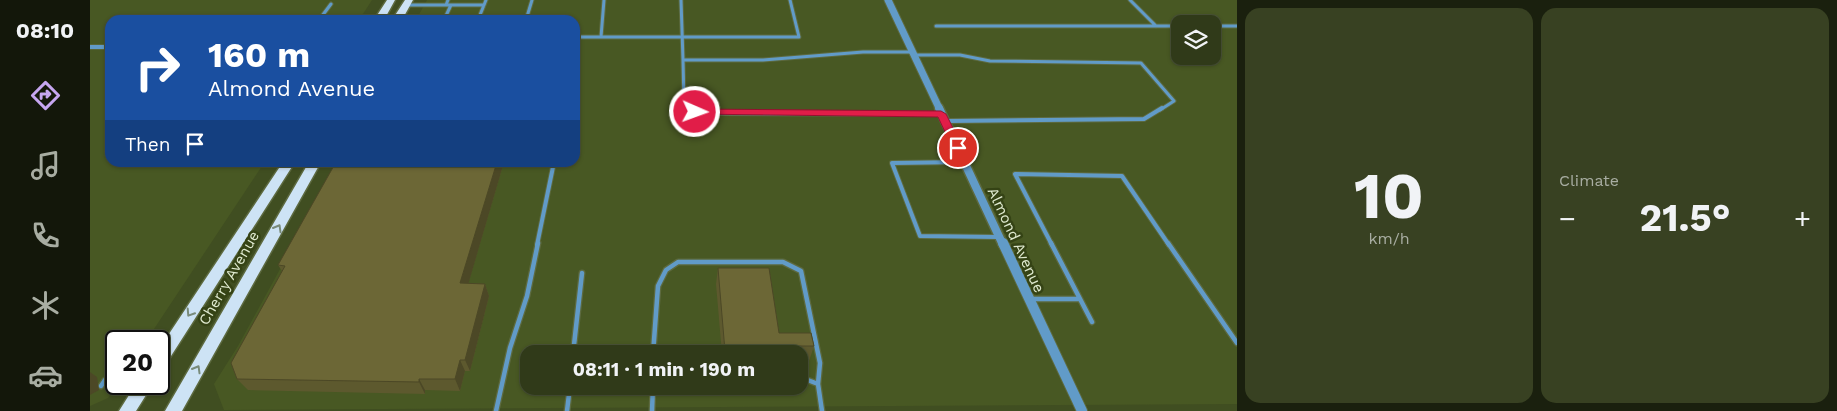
<!DOCTYPE html>
<html lang="en">
<head>
<meta charset="utf-8">
<style>
  :root { --surface:#303a19; --page:#384122; --text:#f1f3f6; --muted:#a8ada2; --line:#4b5438; --accent:#c6a6f0 }
  body { margin:0; font-family:"Work Sans",sans-serif; background:var(--page); color:var(--text); height:100vh; display:flex; flex-direction:column; font-size:19px; white-space:nowrap }
  * { box-sizing:border-box; margin:0 }
  p { font-size:16px; color:var(--muted) }
  .icon { flex:none; width:28px; height:28px; fill:none; stroke:currentColor; stroke-width:2; stroke-linecap:round; stroke-linejoin:round }
  .map { position:relative; flex:1; overflow:hidden }
  .panel { display:flex; flex-direction:column; gap:8px; padding:8px; background:#1a200e; width:600px }
  .panel>* { flex:none }
  .top-card { position:absolute; left:15px; top:15px; width:475px; height:152px; border-radius:15px; box-shadow:0 1px 4px #0004,0 0 0 1px var(--line); background:#1a4fa0; color:#fff; overflow:hidden }
  .tools { position:absolute; left:1081px; top:15px; display:grid; gap:10px }
  .tools a { display:grid; place-items:center; width:50px; height:50px; border-radius:10px; background:var(--surface); box-shadow:0 1px 4px #0004,0 0 0 1px var(--line); font-size:25px }
  .speed { position:absolute; left:15px; top:330px; display:flex; gap:10px; font-size:25px; font-weight:700; text-align:center }
  .speed>* { display:grid; place-content:center; width:65px; height:65px; border-radius:50%; background:var(--surface); box-shadow:0 1px 4px #0004,0 0 0 1px var(--line); line-height:1 }
  .speed .limit { border:2px solid #111; border-radius:8px; background:#fff; color:#111 }
  .pin { position:absolute; display:grid; place-items:center; width:42px; height:42px; color:#fff; margin:-21px; border:2px solid #fff; border-radius:50%; box-shadow:0 1px 5px #0007 }
  .me { position:absolute; width:55px; margin:-28px; rotate:92deg; stroke-linejoin:round; filter:drop-shadow(0 0 4px #0008) }
  .turn { display:flex; align-items:center; gap:18px; height:105px; padding:0 20px; font-size:22px }
  .turn .icon { width:65px; height:65px; stroke-width:2.5 }
  .turn b { display:block; font-size:35px; line-height:42px }
  .then { display:flex; align-items:center; height:48px; padding:0 20px; background:#0003; gap:10px; font-size:19px }
  .big { font-size:38px; font-weight:700; line-height:1.1 }
  .panel .tile { flex:1; display:flex; flex-direction:column; justify-content:center; gap:8px; min-width:0; padding:0 18px; border-radius:15px; background:var(--page) }
  .panel .dial { align-items:center; gap:0 }
  .dial b { font-size:65px; line-height:1 }
  .heat { display:flex; justify-content:space-between; align-items:center; font-size:28px; direction:ltr }
  .panel .tiles { flex:1; display:grid; gap:8px; grid-template-columns:repeat(2,1fr) }
  .trip { position:absolute; left:430px; top:345px; width:288px; height:50px; border-radius:15px; background:var(--surface); box-shadow:0 1px 4px #0004,0 0 0 1px var(--line); font-weight:700; line-height:50px; text-align:center }
  main { display:flex; flex:1; min-height:0 }
  .tabs { display:flex; flex-direction:column; width:90px; justify-content:space-around; align-items:center; background:#13170a; color:var(--muted) }
  .tabs .icon { width:35px; height:35px }
  .tabs .active { color:var(--accent) }
  .tabs b { font-size:22px; color:var(--text) }
  .map>svg:first-child { display:block }
</style>
</head>
<body>
<main>
<nav class="tabs">
<b>08:10</b>
<svg class="icon active" aria-label="directions" viewBox="0 0 24 24"><path d="M12 3l9 9-9 9-9-9zM9 14v-3h6M13 9l2 2-2 2"/></svg>
<svg class="icon" aria-label="music" viewBox="0 0 24 24"><path d="M9 18V5l10-2v13"/><circle cx="6" cy="18" r="3"/><circle cx="16" cy="16" r="3"/></svg>
<svg class="icon" aria-label="phone" viewBox="0 0 24 24"><path d="M5 4h4l2 5-3 2q2 4 5 5l2-3 5 2v4C11 20 4 13 5 4z"/></svg>
<svg class="icon" aria-label="climate" viewBox="0 0 24 24"><path d="M12 3v18M4 7l16 10M4 17L20 7"/></svg>
<svg class="icon" aria-label="car" viewBox="0 0 24 24"><path d="M5 17H2v-5l4-1 3-4h7l3 4 3 1v5h-3M9 17h6M6 11h13"/><circle cx="7" cy="17" r="2"/><circle cx="17" cy="17" r="2"/></svg>
</nav>
<div class="map">
<svg width="1147" height="411" viewBox="0 0 1147 411">
  <rect width="100%" height="100%" fill="#404e21"/>
  <path fill="#485823" fill-rule="evenodd" d="M0,0H282L269,20H20V162L174,163L56,341H26L28,384L18,398L0,406Z
    M337,0H1147V404L134,410L124,384L148,346L248,163L485,162V20H326ZM1090,24H1122V56H1090ZM439,354H709V386H439Z"/>
  <g fill="none" stroke-linecap="round" stroke-linejoin="round">
    <g stroke="#5d6a40" stroke-width="5">
      <path id="service-far2" d="M591,0L593,60
        M1040,0L1066,26
        M316,5H356L358,0
        M356,5H394
        M229,20L241,4
        M354,20L361,5
        M388,20L396,0
        M436,20L442,0
        M846,26H1090
        M1122,26H1147
        M485,37H511L514,0
        M511,37H709L700,0
        M824,55H870L900,61L1051,63L1084,101L1070,110
        M600,110L597,109L594,104L593,60H673L773,52H822"/>
    </g>
    <g stroke="#5d6a40" stroke-width="6">
      <path id="service-far1" d="M597,108L620,113L851,114
        M857,121L1054,119L1072,108
        M874,162L802,163L830,236L908,237
        M447,245L464,162
        M962,245L925,174L1032,176L1079,245"/>
    </g>
    <g stroke="#5d6a40" stroke-width="7">
      <path id="service" d="M961,243L1002,322
        M1078,243L1147,343
        M941,299H990
        M483,354L492,273
        M563,354L568,286L576,270L588,262H693L711,271L730,363L728,384
        M709,379H715L728,384L732,411
        M11,386L15,380L26,374
        M406,411L420,348L437,296L448,243
        M477,411L480,386
        M562,411L563,386"/>
    </g>
    <g stroke="#5d6a40" stroke-width="5.5">
      <path id="minor" d="M0,47H20"/>
    </g>
    <g stroke="#5d6a40" stroke-width="9">
      <path id="tertiary-far2" d="M798,0L850,110"/>
    </g>
    <g stroke="#5d6a40" stroke-width="11">
      <path id="tertiary-far1" d="M849,108L913,245"/>
    </g>
    <g stroke="#5d6a40" stroke-width="12">
      <path id="tertiary" d="M913,243L992,411"/>
    </g>
    <g stroke="#5d6a40" stroke-width="3">
      <path id="primary" d="M297,0H305L294,20H284Z
        M315,0H323L312,20H302Z
        M193,162H205L74,367L69,369V349Z
        M219,162H231L92,411H75Z
        M46,384H63L46,411H29Z"/>
    </g>
    <use href="#service-far2" stroke="#619bc8" stroke-width="3"/>
    <use href="#service-far1" stroke="#619bc8" stroke-width="4"/>
    <use href="#service" stroke="#619bc8" stroke-width="4.5"/>
    <use href="#minor" stroke="#619bc8" stroke-width="4"/>
    <use href="#tertiary-far2" stroke="#619bc8" stroke-width="7"/>
    <use href="#tertiary-far1" stroke="#619bc8" stroke-width="8"/>
    <use href="#tertiary" stroke="#619bc8" stroke-width="10"/>
    <use href="#primary" fill="#cde3f5" fill-rule="evenodd"/>
  </g>
  <path fill="#5d592e" d="M414,162L378,284H395L399,296L380,371H375L370,391L335,390V394L158,390L147,379L192,271L188,265Z
    M628,268L689,333L724,346L719,361H709V354H632L626,284Z"/>
  <path fill="#4c4826" d="M407,162H414L375,295L370,283Z
    M395,284L399,296L380,371L375,360Z
    M370,360L375,371L370,391L365,379Z
    M0,372L7,377L9,390L0,395Z
    M329,379L335,390V394L329,382Z"/>
  <path fill="#6c6736" stroke="#4c4826" d="M246,162H407L370,283L395,284L375,360H370L365,379H329V382L147,379L141,363L195,266L188,265Z
    M628,268H679L689,333H721L724,346H691L692,352L635,351Z"/>
  <defs><path id="oneway-chevron" d="M-2-3.5L2.5 0L-2 3.5" fill="none" stroke-width="1.6" stroke-linecap="round" stroke-linejoin="round" transform="scale(1.25)"/></defs>
  <g stroke="#798b7a">
    <use href="#oneway-chevron" transform="translate(188 228) rotate(-60)"/>
    <use href="#oneway-chevron" transform="translate(100 313) rotate(123)"/>
    <use href="#oneway-chevron" transform="translate(107 369) rotate(-60)"/>
  </g>
  <path fill="#e11d48" stroke="#92132f" d="M605,109L851,111L856,114L873,148L871,151H864L848,117L601,114V110Z"/>
  <g text-anchor="middle" stroke-width="5" stroke-linejoin="round" paint-order="stroke">
    <g font-size="15" fill="#e0ead0" stroke="#354315">
      <text transform="translate(926 240) rotate(65)" y="5">Almond Avenue</text>
      <text transform="translate(139 278) rotate(-60)" y="5">Cherry Avenue</text>
    </g>
  </g>
</svg>
<div class="tools">
<a><svg class="icon" aria-label="layers" viewBox="0 0 24 24"><path d="M12 4l9 5-9 5-9-5zM3 14l9 5 9-5"/></svg></a>
</div>
<div class="speed"><div class="limit">20</div></div>
<div class="pin" style="left:868px;top:148px;background:#d93025"><svg class="icon" aria-label="arrive" viewBox="0 0 24 24"><path d="M6 21V4h12l-3 4 3 4H6"/></svg></div>
<svg class="me" style="left:605px;top:112px" viewBox="-20 -20 40 40"><circle r="17" fill="#e11d48" stroke="#fff" stroke-width="3"/><path d="M0-11L8 9 0 5-8 9z" fill="#fff"/></svg>
<div class="trip">08:11 · 1 min · 190 m</div>
<div class="top-card">
<div class="turn"><svg class="icon" aria-label="right" viewBox="0 0 24 24"><path d="M7 20v-9h11M14 6l5 5-5 5"/></svg><div><b>160 m</b>Almond Avenue</div></div>
<div class="then">Then<svg class="icon" aria-label="arrive" viewBox="0 0 24 24"><path d="M6 21V4h12l-3 4 3 4H6"/></svg></div>
</div>
</div>
<section class="panel">
<div class="tiles">
<div class="tile dial"><b>10</b><p>km/h</p></div>
<div class="tile"><p>Climate</p>
<div class="heat"><a>−</a><b class="big">21.5°</b><a>+</a></div>
</div>
</div>
</section>
</main>
</body>
</html>
